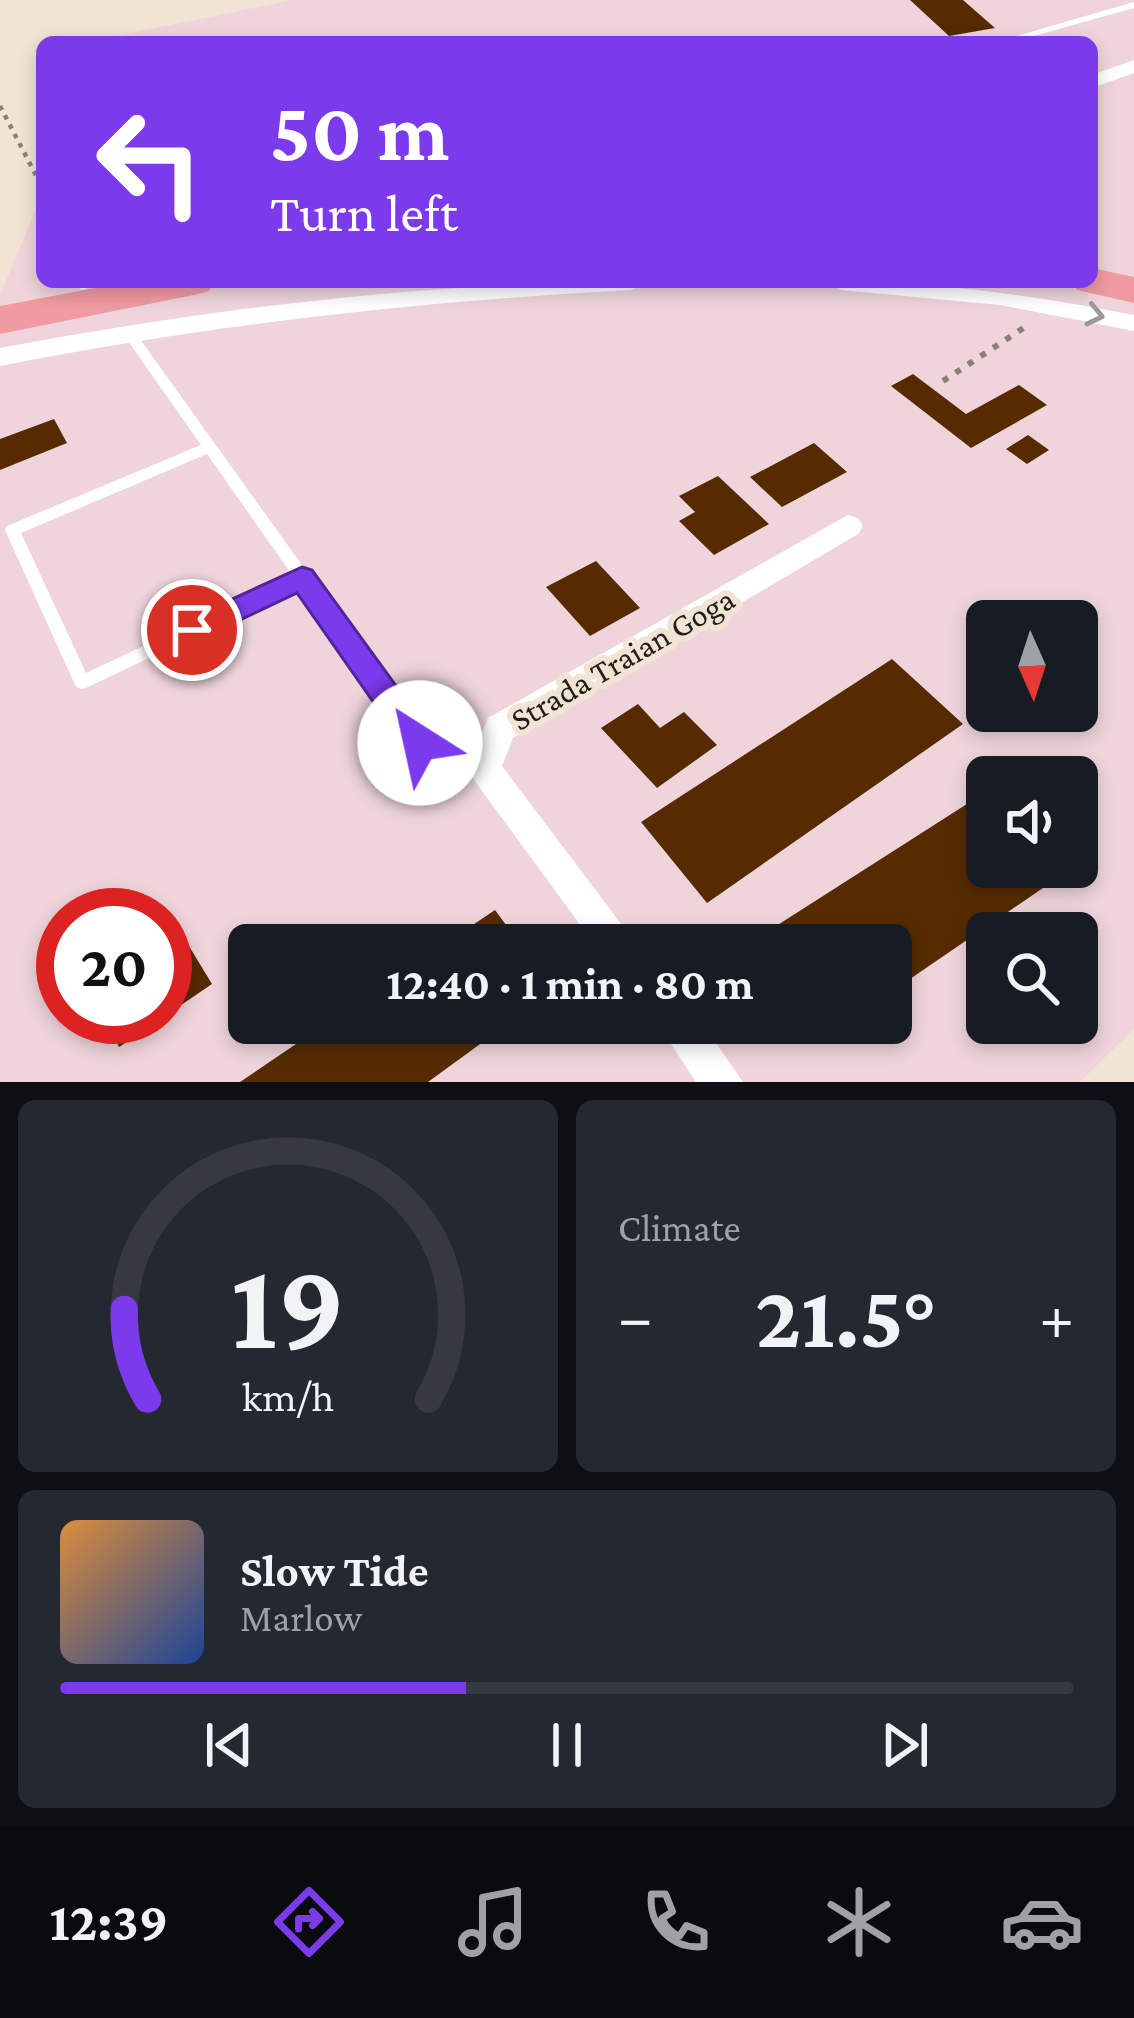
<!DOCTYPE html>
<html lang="en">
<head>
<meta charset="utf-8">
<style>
  :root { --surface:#171b24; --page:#242831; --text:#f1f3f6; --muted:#9ea1a6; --line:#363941; --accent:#7c3aed }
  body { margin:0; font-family:"Crimson Pro",serif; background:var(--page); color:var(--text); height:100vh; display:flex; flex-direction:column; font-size:45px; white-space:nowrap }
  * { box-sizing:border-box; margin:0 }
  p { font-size:39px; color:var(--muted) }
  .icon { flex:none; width:66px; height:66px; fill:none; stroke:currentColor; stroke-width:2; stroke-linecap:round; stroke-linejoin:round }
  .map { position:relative; height:1082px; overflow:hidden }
  .panel { display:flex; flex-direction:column; gap:18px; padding:18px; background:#0d0f14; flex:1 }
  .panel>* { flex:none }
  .hud { position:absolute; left:36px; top:36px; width:1062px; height:252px; border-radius:18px; box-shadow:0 6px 18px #0003; background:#7c3aed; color:#fff; overflow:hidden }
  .needle { width:78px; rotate:177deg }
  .fabs { position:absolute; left:966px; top:600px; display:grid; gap:24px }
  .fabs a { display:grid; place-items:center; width:132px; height:132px; border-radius:18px; background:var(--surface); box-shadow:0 6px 18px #0003; font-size:60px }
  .speed { position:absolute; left:36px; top:888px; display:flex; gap:24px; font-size:60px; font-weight:700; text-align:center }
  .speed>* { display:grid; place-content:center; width:156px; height:156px; border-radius:50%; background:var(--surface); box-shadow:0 6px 18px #0003; line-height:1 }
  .speed .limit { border:18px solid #d22; background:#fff; color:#111 }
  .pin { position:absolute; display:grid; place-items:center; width:102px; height:102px; color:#fff; margin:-51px; border:6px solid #fff; border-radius:50%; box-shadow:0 3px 12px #0007 }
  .me { position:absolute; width:132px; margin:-66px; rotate:325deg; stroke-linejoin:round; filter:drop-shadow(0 0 9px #0008) }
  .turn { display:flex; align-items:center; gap:42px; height:252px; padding:0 36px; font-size:54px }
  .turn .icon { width:156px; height:156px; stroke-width:2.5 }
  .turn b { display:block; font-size:84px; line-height:102px }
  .big { font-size:90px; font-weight:700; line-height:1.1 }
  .panel .widget { flex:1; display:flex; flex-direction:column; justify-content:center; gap:18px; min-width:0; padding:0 42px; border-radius:18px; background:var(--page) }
  .panel .dial { align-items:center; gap:0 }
  .dial svg { height:312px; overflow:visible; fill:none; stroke:var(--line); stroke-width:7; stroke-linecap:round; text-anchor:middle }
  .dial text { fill:var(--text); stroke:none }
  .song { display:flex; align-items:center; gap:36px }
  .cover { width:144px; height:144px; border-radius:18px; background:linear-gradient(135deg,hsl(30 70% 55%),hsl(220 70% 35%)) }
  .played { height:12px; border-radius:6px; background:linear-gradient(90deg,var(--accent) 40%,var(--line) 40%) }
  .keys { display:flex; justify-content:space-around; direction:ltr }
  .heat { display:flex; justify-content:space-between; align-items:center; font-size:66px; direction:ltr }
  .panel .tiles { flex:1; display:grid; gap:18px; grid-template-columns:1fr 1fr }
  .widget:last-child { grid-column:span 2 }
  .trip { position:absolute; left:228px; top:924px; width:684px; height:120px; border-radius:18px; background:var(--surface); box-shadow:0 6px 18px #0003; font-weight:700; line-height:120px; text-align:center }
  .tabs { display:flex; height:192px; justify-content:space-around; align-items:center; background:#090b0e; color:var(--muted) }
  .tabs .icon { width:84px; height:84px }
  .tabs .current { color:var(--accent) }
  .tabs b { font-size:54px; color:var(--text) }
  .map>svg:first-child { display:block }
</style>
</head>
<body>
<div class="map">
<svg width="1134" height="1082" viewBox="0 0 1134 1082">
  <rect width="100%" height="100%" fill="#f1e4d4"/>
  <path fill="#efd5db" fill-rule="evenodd" d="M293,0H1134V1029L1080,1082H0V295L42,195V282H1092V42H109L111,37ZM987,621H1077V711H987ZM987,777H1077V867H987ZM63,915H165V1017H63ZM987,933H1077V1023H987ZM249,945H891V1023H249Z"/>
  <path fill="#562b00" d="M910,0H963L995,28L949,36Z
    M913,374L966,414L1019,385L1047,405L971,448L891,386Z
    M54,419L67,443L0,470V439Z
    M1028,435L1049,450L1027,464L1006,449Z
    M814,443L847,472L782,507L750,477Z
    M718,476L769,524L714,555L679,521L695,512L679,496Z
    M596,561L640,608L590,636L546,587Z
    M892,659L963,724L707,903L641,822Z
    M638,704L660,728L684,712L717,745L657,788L601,728Z
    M981,795L987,801V867H1049L1059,877L891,992V945H758L754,940Z
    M495,910L521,945H443Z
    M178,928L212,984L165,1016V937Z
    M104,1017H164L119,1047Z
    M327,1023H509L428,1082H240Z"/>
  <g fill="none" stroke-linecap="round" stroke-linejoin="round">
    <path stroke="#8a8176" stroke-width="4.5" stroke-dasharray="4.5 6" stroke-linecap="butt" d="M0,106L42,187"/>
    <path stroke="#8a8176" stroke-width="6" stroke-dasharray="6 9" stroke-linecap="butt" d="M943,381L1028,325"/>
    <path fill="#fff" fill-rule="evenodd" d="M1134,2V8L1012,42H996Z
      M76,282H88L90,286L84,290L80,289Z
      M127,327L132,328L426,738L454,756L489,764L492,769L489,774L483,777L450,771L414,748L300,586L88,687L82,689L76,687L5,530L7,526L201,445L121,331ZM207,454L293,576L86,673L21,533Z"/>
    <path fill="#fff" fill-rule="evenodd" d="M1134,60V73L1092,88V75Z
      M644,282L632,290C419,301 209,325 0,366V348C218,308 422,282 644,282Z
      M829,282C938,282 1027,294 1134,315V331L1000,305L841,290Z
      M848,515L858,518L863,526L858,534L513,738L502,766L637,945H595L466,769L488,718Z
      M657,1023H702L743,1082H696Z"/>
    <path fill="#f09ba2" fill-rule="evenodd" d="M1092,268L1134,277V303L1077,290L1072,282H1092Z
      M127,282H215L209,291L194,295L0,334V306Z"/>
  </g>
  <defs><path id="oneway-chevron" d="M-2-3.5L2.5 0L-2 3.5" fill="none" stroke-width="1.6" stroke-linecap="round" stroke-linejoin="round" transform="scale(3)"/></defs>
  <use stroke="#9c9a97" href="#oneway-chevron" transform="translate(1095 315) rotate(12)"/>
  <path fill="#7c3aed" stroke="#51269a" stroke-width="3" d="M302,567L312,570L431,734L436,743L431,753L420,757L409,753L297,593L202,638H182L178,630L182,622Z"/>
  <g text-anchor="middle" stroke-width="12" stroke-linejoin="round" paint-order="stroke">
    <g font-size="33" fill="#231e18" stroke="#f1e4d4">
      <text transform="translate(622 658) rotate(-30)" y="12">Strada Traian Goga</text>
    </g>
  </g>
</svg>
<div class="fabs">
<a><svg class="needle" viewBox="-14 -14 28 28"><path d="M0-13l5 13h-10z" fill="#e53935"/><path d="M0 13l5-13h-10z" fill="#9ea1a6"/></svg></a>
<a><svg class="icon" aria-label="sound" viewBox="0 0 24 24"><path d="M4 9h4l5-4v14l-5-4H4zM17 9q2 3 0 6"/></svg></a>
<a><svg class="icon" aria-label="search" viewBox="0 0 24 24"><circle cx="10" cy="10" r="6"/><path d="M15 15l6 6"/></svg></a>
</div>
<div class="speed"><div class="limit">20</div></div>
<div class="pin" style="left:192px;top:630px;background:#d93025"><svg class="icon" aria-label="arrive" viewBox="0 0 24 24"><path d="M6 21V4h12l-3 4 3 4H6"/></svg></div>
<svg class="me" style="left:420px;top:743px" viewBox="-20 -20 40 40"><circle r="19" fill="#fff"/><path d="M0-13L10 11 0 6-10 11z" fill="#7c3aed"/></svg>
<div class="trip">12:40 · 1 min · 80 m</div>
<div class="hud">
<div class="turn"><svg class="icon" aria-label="left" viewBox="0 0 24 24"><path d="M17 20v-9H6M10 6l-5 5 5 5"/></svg><div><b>50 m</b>Turn left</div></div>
</div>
</div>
<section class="panel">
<div class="tiles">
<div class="widget dial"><svg viewBox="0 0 100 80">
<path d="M14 69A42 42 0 1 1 86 69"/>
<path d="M14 69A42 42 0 0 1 8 46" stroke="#7c3aed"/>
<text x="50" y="56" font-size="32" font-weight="700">19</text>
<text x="50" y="72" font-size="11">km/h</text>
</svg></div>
<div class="widget"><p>Climate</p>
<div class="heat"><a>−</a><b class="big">21.5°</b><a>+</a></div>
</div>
<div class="widget">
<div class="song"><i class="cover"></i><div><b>Slow Tide</b><p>Marlow</p></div></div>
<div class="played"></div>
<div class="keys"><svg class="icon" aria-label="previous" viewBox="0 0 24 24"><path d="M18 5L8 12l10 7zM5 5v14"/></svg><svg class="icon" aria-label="pause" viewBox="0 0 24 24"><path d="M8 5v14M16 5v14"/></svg><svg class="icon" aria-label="next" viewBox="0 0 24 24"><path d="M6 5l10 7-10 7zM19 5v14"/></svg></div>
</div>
</div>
</section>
<nav class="tabs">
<b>12:39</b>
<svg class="icon current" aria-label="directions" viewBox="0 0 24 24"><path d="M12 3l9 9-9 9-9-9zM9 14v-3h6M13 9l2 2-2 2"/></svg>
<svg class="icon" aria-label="music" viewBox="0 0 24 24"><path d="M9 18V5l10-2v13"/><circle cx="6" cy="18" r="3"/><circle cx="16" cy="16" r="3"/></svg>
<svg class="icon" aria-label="phone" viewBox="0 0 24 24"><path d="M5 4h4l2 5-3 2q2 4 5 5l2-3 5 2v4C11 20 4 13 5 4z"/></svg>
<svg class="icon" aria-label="climate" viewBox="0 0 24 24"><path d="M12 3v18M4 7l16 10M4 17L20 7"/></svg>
<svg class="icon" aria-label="car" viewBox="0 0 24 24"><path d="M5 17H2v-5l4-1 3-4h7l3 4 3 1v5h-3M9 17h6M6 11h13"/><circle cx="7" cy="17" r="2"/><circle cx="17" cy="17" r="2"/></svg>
</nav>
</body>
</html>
